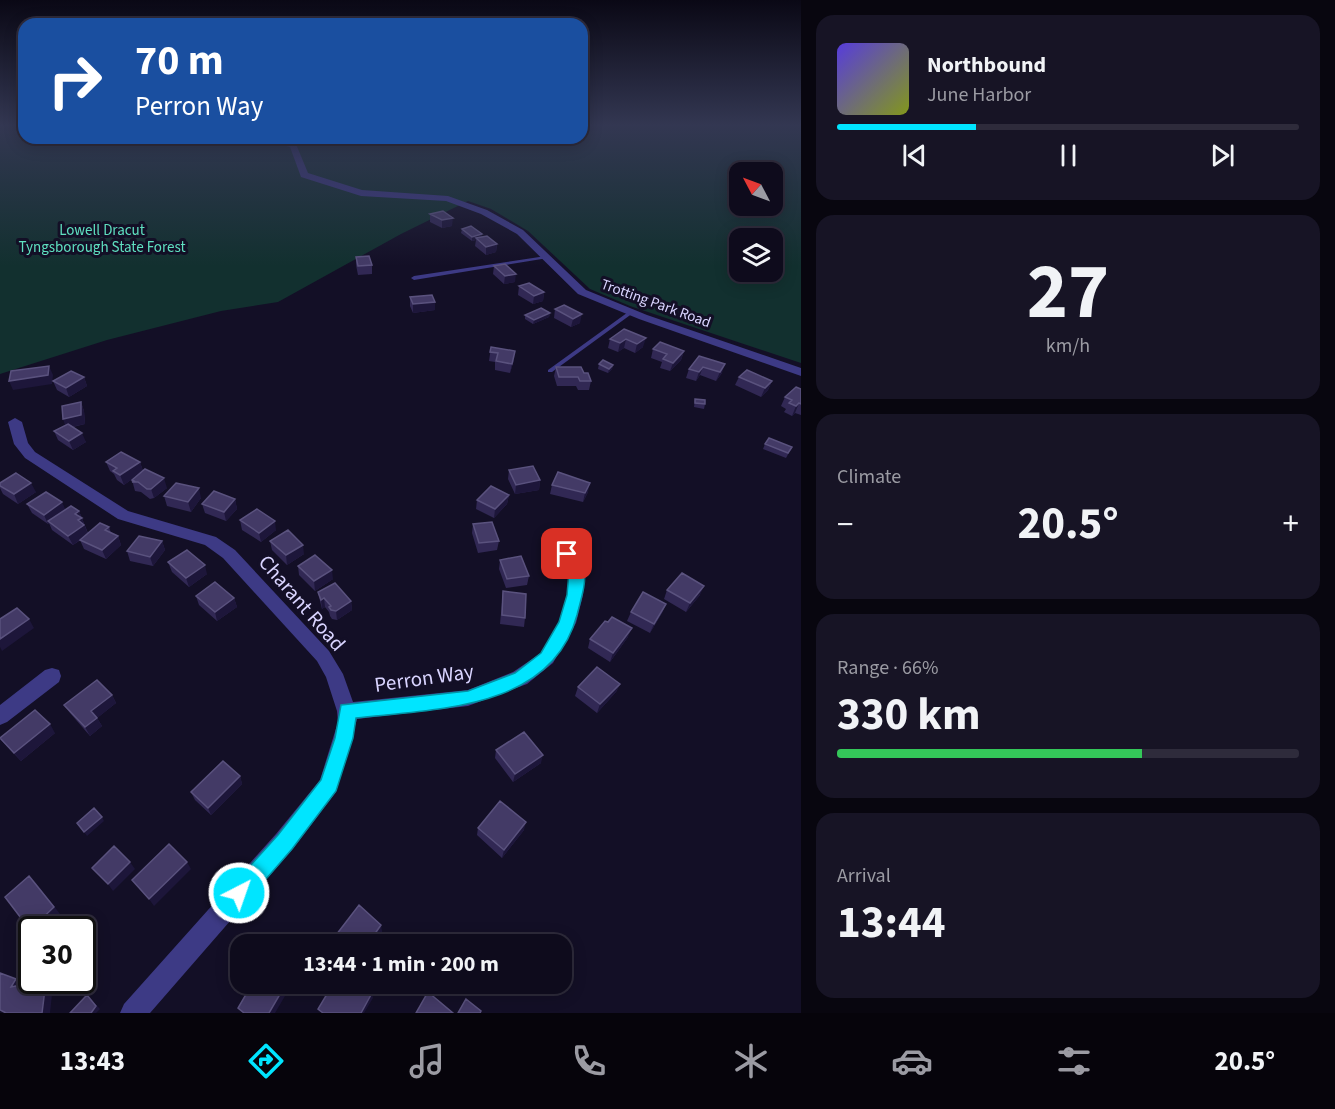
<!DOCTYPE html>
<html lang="en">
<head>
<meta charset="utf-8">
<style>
  :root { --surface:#0e0b1c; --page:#171425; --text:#f1f3f6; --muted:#9b9ba3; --line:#2e2b3b; --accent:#00e5ff }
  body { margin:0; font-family:"Source Sans 3",sans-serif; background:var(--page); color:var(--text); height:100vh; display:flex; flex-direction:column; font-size:22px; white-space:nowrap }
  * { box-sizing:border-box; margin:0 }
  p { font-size:20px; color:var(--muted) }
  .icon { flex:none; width:33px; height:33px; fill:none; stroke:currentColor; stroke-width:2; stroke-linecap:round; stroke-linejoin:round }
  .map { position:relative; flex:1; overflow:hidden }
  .side { display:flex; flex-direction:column; gap:15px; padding:15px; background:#08060f; width:534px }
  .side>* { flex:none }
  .hud { position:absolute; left:18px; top:18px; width:570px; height:126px; border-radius:18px; box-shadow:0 3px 15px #0003,0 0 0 2px var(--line); background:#1a4fa0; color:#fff; overflow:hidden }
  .needle { width:39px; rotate:311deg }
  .fabs { position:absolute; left:729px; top:162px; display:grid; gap:12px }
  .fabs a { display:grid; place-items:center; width:54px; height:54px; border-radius:12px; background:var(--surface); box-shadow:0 3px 15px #0003,0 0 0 2px var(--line); font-size:30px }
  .speed { position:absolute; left:18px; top:916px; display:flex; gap:12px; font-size:30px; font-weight:700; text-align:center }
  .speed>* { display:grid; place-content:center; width:78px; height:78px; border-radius:50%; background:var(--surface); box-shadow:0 3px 15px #0003,0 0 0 2px var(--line); line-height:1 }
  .speed .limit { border:3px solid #111; border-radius:9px; background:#fff; color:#111 }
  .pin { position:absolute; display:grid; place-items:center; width:51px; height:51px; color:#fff; margin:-26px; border-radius:12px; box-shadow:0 3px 9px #0006 }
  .me { position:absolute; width:66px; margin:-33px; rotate:41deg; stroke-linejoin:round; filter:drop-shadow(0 0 4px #0008) }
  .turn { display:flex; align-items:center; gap:21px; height:126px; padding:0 18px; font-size:27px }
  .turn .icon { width:78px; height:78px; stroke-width:2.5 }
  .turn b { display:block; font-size:42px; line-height:51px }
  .big { font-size:45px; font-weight:700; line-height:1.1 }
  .side .card { flex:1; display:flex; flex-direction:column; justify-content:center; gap:9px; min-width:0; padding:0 21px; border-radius:18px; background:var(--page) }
  .side .dial { align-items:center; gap:0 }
  .dial b { font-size:78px; line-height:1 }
  .song { display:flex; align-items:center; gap:18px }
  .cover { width:72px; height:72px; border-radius:9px; background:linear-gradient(135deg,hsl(250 70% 55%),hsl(70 70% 35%)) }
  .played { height:6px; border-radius:3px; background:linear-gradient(90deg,var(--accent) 30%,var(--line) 30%) }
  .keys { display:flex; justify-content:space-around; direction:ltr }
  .heat { display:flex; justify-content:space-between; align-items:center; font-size:33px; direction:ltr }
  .charge { height:9px; border-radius:4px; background:linear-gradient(90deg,#34c759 66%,var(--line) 0) }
  .trip { position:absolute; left:230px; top:934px; width:342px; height:60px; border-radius:18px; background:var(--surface); box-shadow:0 3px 15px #0003,0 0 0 2px var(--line); font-weight:700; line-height:60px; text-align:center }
  .dock { display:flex; height:96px; justify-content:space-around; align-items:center; background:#06040b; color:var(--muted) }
  .dock .icon { width:42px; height:42px }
  .dock .selected { color:var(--accent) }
  .dock b { font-size:27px; color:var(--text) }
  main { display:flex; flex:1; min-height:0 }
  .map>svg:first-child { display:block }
</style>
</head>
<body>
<main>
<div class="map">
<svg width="801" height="1013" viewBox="0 0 801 1013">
  <rect width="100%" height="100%" fill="#130f26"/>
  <path fill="#12302f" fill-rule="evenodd" d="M0,125H24V138H582V125H801V363L630,306L590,289L528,231L491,209L468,201L401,234L278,302L221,311L107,340L0,374ZM740,172H772V206H740ZM740,238H772V272H740Z"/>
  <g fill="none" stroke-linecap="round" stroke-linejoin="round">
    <path fill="#3d3a85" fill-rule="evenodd" d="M546,256H548V258L414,280L411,278L414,276Z
      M631,310L633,311V313L552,372H548V370Z"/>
    <path fill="#3d3a85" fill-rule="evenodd" d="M258,138H271L296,144L308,173L362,190L448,196L487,210L523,230L586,290L647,315L801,368V376L639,319L578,294L517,234L481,214L446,201L361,196L301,177L290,147Z
      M15,418L22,422L28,443L35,452L128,511L216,537L235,550L329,651L343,674L353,702L468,690L513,672L541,653L559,622L567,595L569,571L549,538L551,534H563L585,571L583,595L576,623L553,663L527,684L468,706L357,719L336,792L292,850L150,1013H120L124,1004L276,834L320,780L338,722L337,711L326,677L317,661L223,558L205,545L118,519L25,458L14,444L8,422Z
      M52,668L59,670L61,676L59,682L7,722L0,725V705L45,670Z"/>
  </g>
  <path fill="#312854" d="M430,214L452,226L442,228L430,222Z
    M462,229L482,234V237L497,244L496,252L486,255L475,246L476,240L472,241L461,233Z
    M356,257L372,265V274L358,275L356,265Z
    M494,266L515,282L504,284L493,274Z
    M519,286L544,292L543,301L533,304L518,295Z
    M410,297L435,302V310L413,313L410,306Z
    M555,309L580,323L571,327L554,318Z
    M550,313L549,317L533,324L525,319V315Z
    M624,329L643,347L635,353L624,348L618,352L608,348L610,339Z
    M491,347L514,360L510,373L495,370V362L489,361Z
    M653,349L684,351L681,360L670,371L660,368L662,362L651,358Z
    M699,356L722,373L716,381L700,375L696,381L686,378L689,369Z
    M599,364L613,365L612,369L608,373L598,369Z
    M556,367L584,373L591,381L589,390H578L576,386H557L554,376Z
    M84,377L87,386L69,397L57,390L53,381Z
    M739,377L772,381L768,390L761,397L735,385Z
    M801,389V415L795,413L792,416L784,412L786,409L781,406L785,397Z
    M695,399L705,404L704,409L694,407Z
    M81,402L84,411L85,424L73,427L86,442L73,450L58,440L54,431L65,425Z
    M765,444L792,447L786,458L763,449Z
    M106,462H140L143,471L124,485L117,480L114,474L110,471Z
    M509,470L540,480L539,490L515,494L508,479Z
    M132,480L167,488L154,498L150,499L141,492L135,491Z
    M0,483L36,492L18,504L3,494L0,488Z
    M552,485L588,492L583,502L550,494Z
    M509,495L507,504L494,518L476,509L477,500Z
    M164,496L201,498L191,512L167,506Z
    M235,499L237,509L226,521L205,513L202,504Z
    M27,504L79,511L88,533L109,527L111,533L118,536L121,545L106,559L84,549L80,540L82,539L73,545L52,530L49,523L48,524L32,513Z
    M240,520L276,530L261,542L242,530Z
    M473,524L499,541L497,550L478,553L472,533Z
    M162,541L165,550L153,566L130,561L127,551Z
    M270,541L304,554L287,565L272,550Z
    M500,560L529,576L527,585L506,588L499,569Z
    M168,562L207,574L189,587L172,572Z
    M298,566L333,579L315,591L299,575Z
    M667,590L700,595L686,612L664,599Z
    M503,591L525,618L524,627L500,624Z
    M318,592L351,601L352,610L337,620L332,619L330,616L329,612L325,607L322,609L320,601Z
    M196,596L234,598L237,607L217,621L199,605Z
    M666,604L662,613L650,633L627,621L631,612Z
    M628,637L610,662L588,648L590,639Z
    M620,684L616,692L597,713L575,696L578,687Z
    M112,695L116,703L97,718L102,726L90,736L70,713L64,705Z
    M55,733L21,761L0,739Z
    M496,750L541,763L513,782L495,758Z
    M240,776L242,784L211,815L195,800L191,792Z
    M478,828L524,830L502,858L477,835Z
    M382,931L372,945H335L333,939Z"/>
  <path fill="#1d163a" d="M453,218L452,226L442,228V220Z
    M482,234V238H476V240L472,241V237Z
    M497,244L496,252L486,255V247Z
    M516,274L515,282L504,284L505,276Z
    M544,292L543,301L533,304L534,296Z
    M435,302V310L413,313V304Z
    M550,313L549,317L533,324L534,320Z
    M582,314L580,323L571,327L573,319Z
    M646,338L643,347L635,353L637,344Z
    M626,339L624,348L618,352L620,343Z
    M515,351L514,360L510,373L512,364Z
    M684,351L681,360L670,371L673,363Z
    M725,364L722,373L716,381L720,372Z
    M613,365L612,369L608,373L609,369Z
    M49,366L53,375L52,384L13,390L9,381Z
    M703,367L700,375L696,381L699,372Z
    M84,377L87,386L69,397L66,388Z
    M772,381L768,390L761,397L765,388Z
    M81,402L84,411L85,424L66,428L63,419Z
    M799,403L795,413L792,416L796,406Z
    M82,433L86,442L73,450L69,441Z
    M140,462L143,471L124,485L120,475Z
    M164,478L167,488L154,498L151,489Z
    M540,480L539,490L515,494L516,485Z
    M31,483L36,492L18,504L14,494Z
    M590,483L588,492L583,502L585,493Z
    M199,488L201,498L191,512L188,502Z
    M509,495L507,504L494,518L495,509Z
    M235,499L237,509L226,521L224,512Z
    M62,502L66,511L48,521L49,523L48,524L44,515Z
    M79,511L88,534L73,545L68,536L75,514Z
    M275,521L276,530L261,542L259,533Z
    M118,536L121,545L106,559L102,550Z
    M162,541L165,550L153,566L150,557Z
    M303,545L304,554L287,565L286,555Z
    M205,565L207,574L189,587L186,578Z
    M332,570L333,579L315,591L314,581Z
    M704,586L700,595L686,612L690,603Z
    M234,598L237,607L217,621L215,612Z
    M324,598L325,607L322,609L321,600Z
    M351,601L352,610L337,620L336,611Z
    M666,604L662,613L650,633L654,624Z
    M29,619L34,628L2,651L0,647V639Z
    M632,628L628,637L610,662L613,653Z
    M620,684L616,692L597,713L600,704Z
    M112,695L116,703L96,719L91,711Z
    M97,718L102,726L90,736L85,727Z
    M50,724L55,733L21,761L14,753Z
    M543,755L541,763L513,782L515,774Z
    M240,776L242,784L211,815L208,808Z
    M102,817L104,821L87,836L84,832Z
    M526,822L524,830L502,858L504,850Z
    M130,862L135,869L113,891L108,884Z
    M187,862L191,869L154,906L149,899Z
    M29,876L36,883L60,914L43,930H32V931L30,930Z
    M381,925L382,931L372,945H367Z
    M16,979L24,984L11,987Z
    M46,981L53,985L50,1013H42Z
    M286,984H292L275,1013H269Z
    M372,993L373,998L364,1013H361Z
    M87,995L100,1009L96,1013H91Z"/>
  <path fill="#433a66" stroke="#5a527e" stroke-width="1.5" d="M443,211L453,218L442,220L430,214Z
    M471,226L482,234L472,237L462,229Z
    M487,236L497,244L486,247L476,238Z
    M369,256L372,265L358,266L356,257Z
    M505,264L516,274L505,276L494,266Z
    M529,283L544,292L534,296L519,286Z
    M432,295L435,302L413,304L410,297Z
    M564,305L582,314L573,319L555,309Z
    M541,308L550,313L534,320L525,315Z
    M624,329L646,338L637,344L626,339L620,343L610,339Z
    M660,342L684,351L673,363L663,359L667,354L653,349Z
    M491,347L515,351L512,364L496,361L498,353L490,352Z
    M699,356L725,364L720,372L703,367L699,372L689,369Z
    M603,360L613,365L609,369L599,364Z
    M49,366L48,375L9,381L11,371Z
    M556,367H581L584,373H588L591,381H580L578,377H559Z
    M747,370L772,381L765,388L739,377Z
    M71,371L84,377L66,388L53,381Z
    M796,387L801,389V404L799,403L796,406L789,403L792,400L785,397Z
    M695,399L705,400V404L695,403Z
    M81,402V415L63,419L62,406Z
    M68,424L82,433L69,441L54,431Z
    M769,438L792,447L788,453L765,444Z
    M121,452L140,462L120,475L113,471L117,468L106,462Z
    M533,466L540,480L516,485L509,470Z
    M145,469L164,478L151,489H147L138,482H132L134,481L132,480Z
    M558,472L590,483L585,493L552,485Z
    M16,473L31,483L14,494L0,486V483Z
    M176,483L199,488L188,502L164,496Z
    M491,486L509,495L495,509L477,500Z
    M214,491L235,499L224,512L202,504Z
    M46,492L62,502L44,515L27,504Z
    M71,506L79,511L75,514L82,518L78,520L84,525L68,536L48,521Z
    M257,509L275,521L259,533L240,520Z
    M492,522L499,541L479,543L473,524Z
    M100,523L109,527L105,530L118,536L102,550L80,540Z
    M288,530L303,545L286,555L270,541Z
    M139,536L162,541L150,557L127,551Z
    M187,550L205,565L186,578L168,562Z
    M315,555L332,570L314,581L298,566Z
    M521,556L529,576L507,579L500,560Z
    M682,573L704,586L690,603L667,590Z
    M215,582L234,598L215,612L196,596Z
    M335,583L351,601L336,611L331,610L329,607L331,606L324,598L321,600L318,592Z
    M503,591L526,594L525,618L502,615Z
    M643,592L666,604L654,624L631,612Z
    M17,608L29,619L0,639V619Z
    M612,617L632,628L613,653L590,639L605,621L608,622Z
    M597,667L620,684L600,704L578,687Z
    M97,680L112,695L91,711L97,718L85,727L64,705Z
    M35,710L50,724L14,753L0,738Z
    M524,732L543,755L515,774L496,750Z
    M223,761L240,776L208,808L191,792Z
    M500,801L526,822L504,850L478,828Z
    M94,808L102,817L84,832L77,823Z
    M169,844L187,862L149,899L132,880Z
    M114,846L130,862L108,884L92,868Z
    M29,876L54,907L30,930L5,897Z
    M359,905L381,925L367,945H340L333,939Z
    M0,973L16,979L11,987L41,981H46L42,1013H6L0,1010Z
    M252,984H286L269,1013H244L238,1008Z
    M333,984H361L372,993L361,1013H323L318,1009Z
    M428,992L453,1013H416Z
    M87,995L96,1006L91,1013H70Z
    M466,999L481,1011L480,1013H458Z"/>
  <linearGradient id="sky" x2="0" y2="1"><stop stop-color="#0a0815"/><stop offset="0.47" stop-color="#333752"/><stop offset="1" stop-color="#333752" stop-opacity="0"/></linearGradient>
  <rect width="801" height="266" fill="url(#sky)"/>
  <path fill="#00e5ff" stroke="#0095a6" stroke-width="1.5" d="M567,549L572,550C575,556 582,563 584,570C587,583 580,602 577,615C552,710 436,709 356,718L353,738L336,791L292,849L247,901L239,904L232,901L229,893L232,886L278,835L321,780L335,738L341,705L468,691L515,673L541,653L559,622L567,595L569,571L559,554L562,550Z"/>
  <g text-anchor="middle" stroke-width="6" stroke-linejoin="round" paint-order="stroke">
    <g font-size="15" fill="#5fe0c0" stroke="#130f26">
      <text x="102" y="235">Lowell Dracut<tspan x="102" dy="17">Tyngsborough State Forest</tspan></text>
    </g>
    <g font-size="15" fill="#d9d4ff" stroke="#130f26">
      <text transform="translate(656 303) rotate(20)" y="5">Trotting Park Road</text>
    </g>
    <g font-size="21" fill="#d9d4ff" stroke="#130f26">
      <text transform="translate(302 603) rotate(49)" y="7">Charant Road</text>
      <text transform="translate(424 678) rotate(-8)" y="7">Perron Way</text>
    </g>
  </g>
</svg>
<div class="fabs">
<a><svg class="needle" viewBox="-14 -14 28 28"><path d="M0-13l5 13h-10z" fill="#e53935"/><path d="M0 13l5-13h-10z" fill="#9b9ba3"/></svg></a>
<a><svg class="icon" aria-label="layers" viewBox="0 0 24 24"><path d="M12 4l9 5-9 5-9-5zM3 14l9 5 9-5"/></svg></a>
</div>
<div class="speed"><div class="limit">30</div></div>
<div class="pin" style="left:567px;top:554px;background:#d93025"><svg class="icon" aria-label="arrive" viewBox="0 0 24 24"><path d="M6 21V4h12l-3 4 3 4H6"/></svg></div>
<svg class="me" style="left:239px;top:893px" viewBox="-20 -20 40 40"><circle r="17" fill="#00e5ff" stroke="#fff" stroke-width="3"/><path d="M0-11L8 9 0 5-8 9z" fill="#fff"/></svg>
<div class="trip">13:44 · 1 min · 200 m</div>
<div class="hud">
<div class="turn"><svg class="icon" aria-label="right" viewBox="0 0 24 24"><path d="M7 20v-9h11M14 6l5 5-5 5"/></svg><div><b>70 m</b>Perron Way</div></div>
</div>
</div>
<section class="side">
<div class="card">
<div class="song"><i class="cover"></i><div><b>Northbound</b><p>June Harbor</p></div></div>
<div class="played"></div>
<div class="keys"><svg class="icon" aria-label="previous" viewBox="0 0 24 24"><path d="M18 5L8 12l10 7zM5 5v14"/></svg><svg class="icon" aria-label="pause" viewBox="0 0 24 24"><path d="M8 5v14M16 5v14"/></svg><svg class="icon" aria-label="next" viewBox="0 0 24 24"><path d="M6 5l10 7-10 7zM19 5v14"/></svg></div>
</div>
<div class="card dial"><b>27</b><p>km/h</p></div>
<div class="card"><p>Climate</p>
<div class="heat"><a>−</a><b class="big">20.5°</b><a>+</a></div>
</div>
<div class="card"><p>Range · 66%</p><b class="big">330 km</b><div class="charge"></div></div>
<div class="card"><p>Arrival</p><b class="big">13:44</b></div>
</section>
</main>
<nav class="dock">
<b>13:43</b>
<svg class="icon selected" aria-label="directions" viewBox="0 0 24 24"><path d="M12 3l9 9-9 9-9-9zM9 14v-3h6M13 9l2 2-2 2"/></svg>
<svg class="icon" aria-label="music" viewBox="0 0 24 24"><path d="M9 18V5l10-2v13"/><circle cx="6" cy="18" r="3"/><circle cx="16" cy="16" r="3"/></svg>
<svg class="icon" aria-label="phone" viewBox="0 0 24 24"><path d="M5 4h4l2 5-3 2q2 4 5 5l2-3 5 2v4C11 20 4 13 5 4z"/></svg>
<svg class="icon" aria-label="climate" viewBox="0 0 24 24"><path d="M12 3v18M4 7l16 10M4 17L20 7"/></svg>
<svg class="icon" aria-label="car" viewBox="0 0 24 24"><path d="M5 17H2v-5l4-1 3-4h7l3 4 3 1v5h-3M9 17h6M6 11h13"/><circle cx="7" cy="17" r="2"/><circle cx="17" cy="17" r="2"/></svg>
<svg class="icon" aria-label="filters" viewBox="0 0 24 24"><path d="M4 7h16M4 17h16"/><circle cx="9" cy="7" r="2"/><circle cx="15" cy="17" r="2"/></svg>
<b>20.5°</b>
</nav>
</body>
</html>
